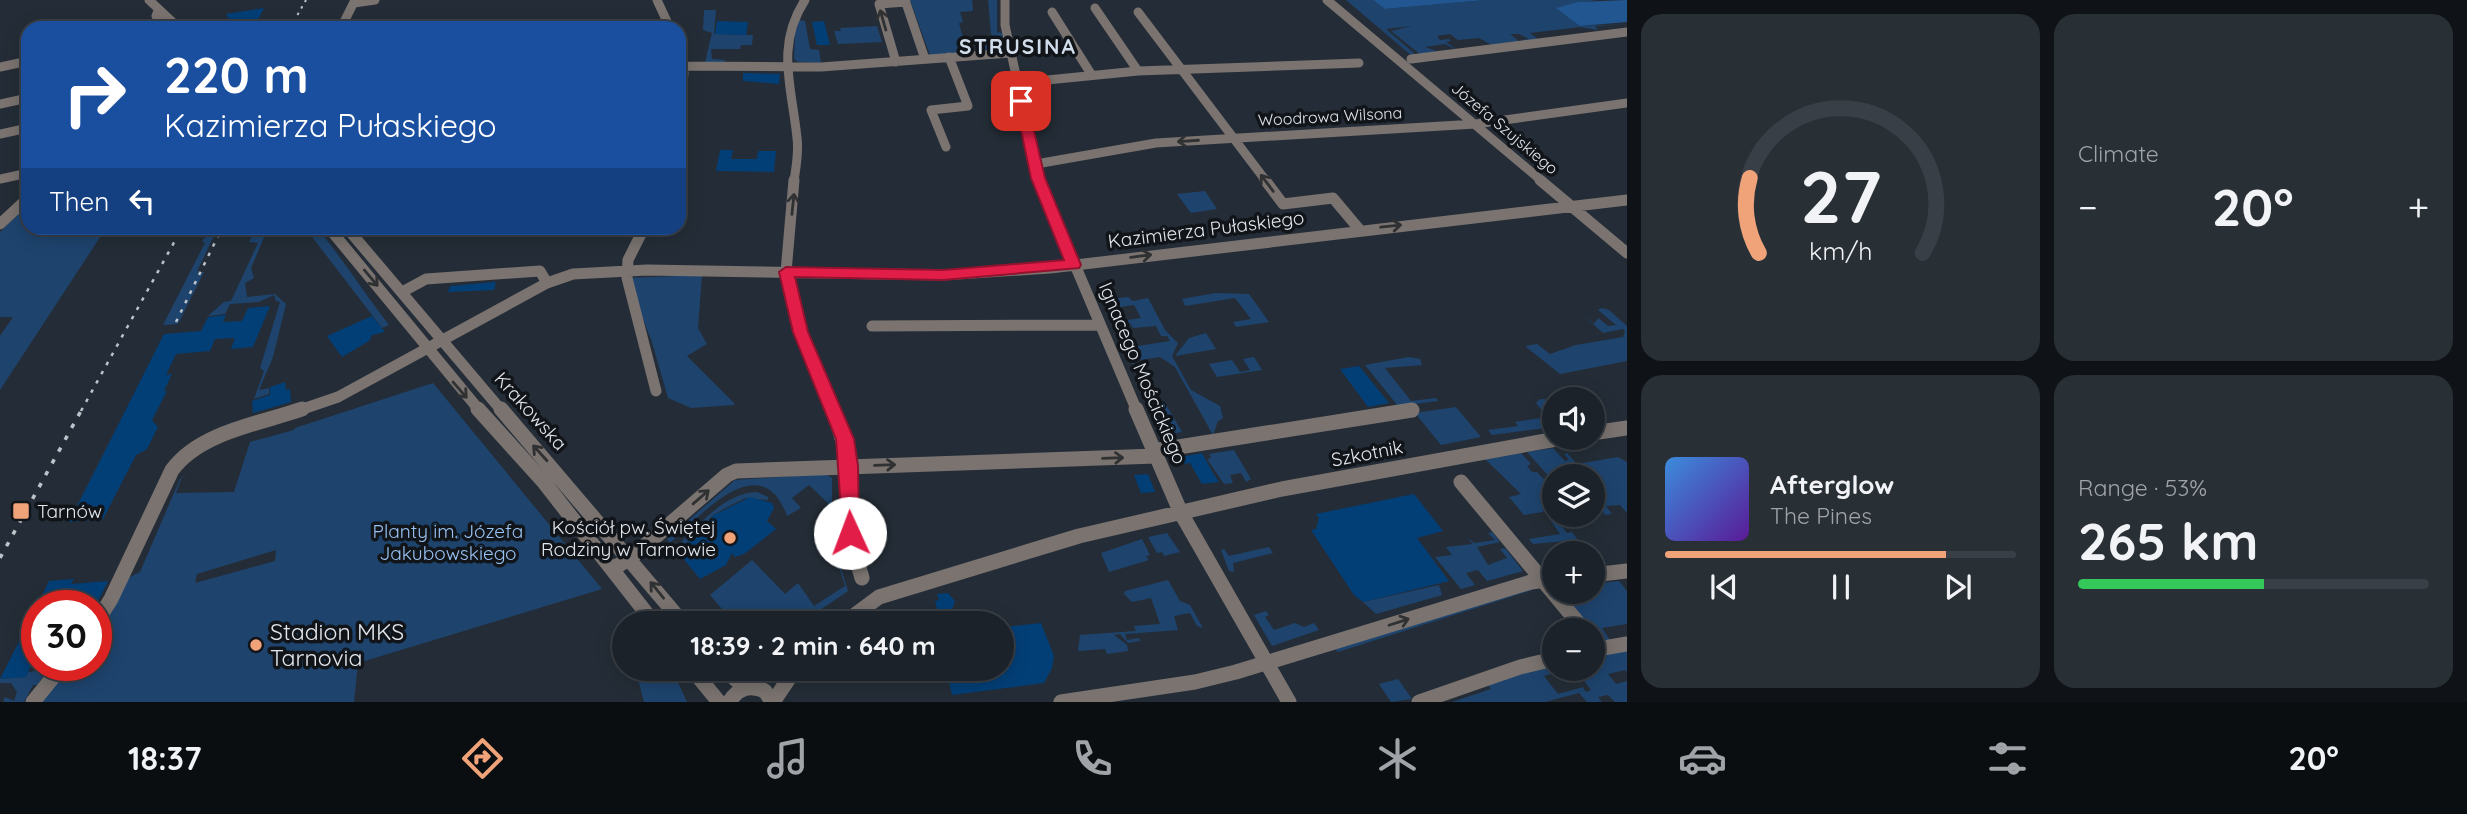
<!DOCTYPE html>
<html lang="en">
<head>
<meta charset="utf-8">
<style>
  :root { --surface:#1b2229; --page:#282f35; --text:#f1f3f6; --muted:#a0a4a8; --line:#393f46; --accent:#f0a279 }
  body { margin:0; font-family:Quicksand,sans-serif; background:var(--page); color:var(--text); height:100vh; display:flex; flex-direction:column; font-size:26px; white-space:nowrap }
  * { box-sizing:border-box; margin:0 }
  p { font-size:23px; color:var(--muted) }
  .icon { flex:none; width:38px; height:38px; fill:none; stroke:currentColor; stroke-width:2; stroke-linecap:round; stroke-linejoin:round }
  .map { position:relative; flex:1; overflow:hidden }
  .sheet { display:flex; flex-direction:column; gap:14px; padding:14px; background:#0f1317; width:840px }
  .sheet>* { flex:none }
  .banner { position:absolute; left:21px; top:21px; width:665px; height:214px; border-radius:21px; box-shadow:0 4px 18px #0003,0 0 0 2px var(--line); background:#1a4fa0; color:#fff; overflow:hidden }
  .fabs { position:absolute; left:1542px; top:387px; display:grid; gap:14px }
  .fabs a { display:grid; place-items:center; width:63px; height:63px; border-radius:50%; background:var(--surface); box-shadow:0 4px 18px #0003,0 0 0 2px var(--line); font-size:35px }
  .speed { position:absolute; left:21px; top:590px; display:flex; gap:14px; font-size:35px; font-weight:700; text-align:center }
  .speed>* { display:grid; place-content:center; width:91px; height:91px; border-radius:50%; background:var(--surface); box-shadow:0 4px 18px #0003,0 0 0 2px var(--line); line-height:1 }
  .speed .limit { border:10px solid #d22; background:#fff; color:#111 }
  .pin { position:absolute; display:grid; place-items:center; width:60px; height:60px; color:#fff; margin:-30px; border-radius:14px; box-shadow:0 4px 10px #0006 }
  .me { position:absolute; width:77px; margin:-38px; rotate:358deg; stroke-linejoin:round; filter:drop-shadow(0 0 5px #0008) }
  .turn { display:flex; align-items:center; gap:24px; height:147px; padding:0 28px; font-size:32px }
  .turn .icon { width:91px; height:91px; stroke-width:2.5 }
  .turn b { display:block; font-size:49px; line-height:60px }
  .then { display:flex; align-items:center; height:66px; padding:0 28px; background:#0003; gap:14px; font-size:26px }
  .big { font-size:52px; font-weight:700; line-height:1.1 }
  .sheet .widget { flex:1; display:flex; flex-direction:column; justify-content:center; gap:10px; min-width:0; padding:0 24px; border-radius:21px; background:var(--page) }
  .sheet .dial { align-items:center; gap:0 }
  .dial svg { height:182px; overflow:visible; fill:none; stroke:var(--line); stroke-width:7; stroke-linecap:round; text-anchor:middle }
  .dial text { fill:var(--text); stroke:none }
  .song { display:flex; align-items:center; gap:21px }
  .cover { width:84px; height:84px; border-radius:10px; background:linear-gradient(135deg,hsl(210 70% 55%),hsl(270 70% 35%)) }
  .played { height:7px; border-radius:4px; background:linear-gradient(90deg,var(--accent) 80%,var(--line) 80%) }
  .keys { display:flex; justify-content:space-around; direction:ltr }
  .heat { display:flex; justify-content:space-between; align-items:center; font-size:38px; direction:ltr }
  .charge { height:10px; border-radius:5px; background:linear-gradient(90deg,#34c759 53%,var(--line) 0) }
  .sheet .tiles { flex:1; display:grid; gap:14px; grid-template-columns:repeat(2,1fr) }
  .trip { position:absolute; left:612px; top:611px; width:402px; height:70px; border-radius:35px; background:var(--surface); box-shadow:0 4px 18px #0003,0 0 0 2px var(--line); font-weight:700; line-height:70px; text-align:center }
  .tabs { display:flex; height:112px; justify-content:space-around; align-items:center; background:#0b0e10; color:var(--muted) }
  .tabs .icon { width:49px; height:49px }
  .tabs .selected { color:var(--accent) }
  .tabs b { font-size:32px; color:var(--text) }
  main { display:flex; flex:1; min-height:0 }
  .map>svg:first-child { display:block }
</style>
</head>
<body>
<main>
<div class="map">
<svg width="1627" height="702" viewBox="0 0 1627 702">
  <rect width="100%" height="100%" fill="#242d37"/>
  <path fill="#1e446e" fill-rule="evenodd" d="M910,0H972L973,11L960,12L963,22L959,23L966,49H971L973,54L931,58Z
    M988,0H997V32L1002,33L1005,45L999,44L1000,50L978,52L976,44H992Z
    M1346,0H1373L1385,9L1485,0H1596L1560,7L1580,26L1627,24L1595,26L1598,30L1580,27L1530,33L1540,41L1525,43L1521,40L1529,39L1519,34H1510L1521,43L1495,47L1479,38L1458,40L1450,34L1437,36L1440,40L1449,39L1451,41L1446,42L1458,51L1445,44L1425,47L1442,53L1421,55L1391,31L1412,26L1386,29L1416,55L1412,56Z
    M704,10H716L714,34L753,35L752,45H741L740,49H711L712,59L725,60L724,63H705L712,33L703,30Z
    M799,20L805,21L810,49L819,50L821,63L798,62L794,59L795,34Z
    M877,26L882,42L838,44L834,31H841L840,28Z
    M1205,191L1217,209L1191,213L1177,194Z
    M28,205V228H106L0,390V336L13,317H0V232Z
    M256,228H268L251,268L254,278L245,283L247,297L275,294L286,304L273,357L259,390L269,388V394L254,399L264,371L260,368L280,302L276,301L274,295L259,302L230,304L225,314L208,316L224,302L231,301L258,243L249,242Z
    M317,228C343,259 364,293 389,325L382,328L306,229Z
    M215,234L198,269L199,273L204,272L178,324L163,325L205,243L202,242L204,238Z
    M702,275L698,328L707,344L687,356L735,404L733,405L691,408L668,398L652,342L627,278Z
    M1216,293L1249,294L1269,322L1236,327L1233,322L1251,319L1235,298L1185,306L1182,299Z
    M1128,297L1133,301L1148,298L1165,330L1178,343L1172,356L1191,390L1220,406L1223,418L1218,421L1213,435L1175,367L1160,357L1133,361L1145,385H1142L1125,348L1170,341L1167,336H1161L1156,326L1133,328L1130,323L1115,324L1114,322L1141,318L1134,305L1107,309L1103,300Z
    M1602,308L1609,310L1627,326V361L1560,374L1525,346L1537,344L1550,354L1576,345L1623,337L1625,331L1623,329L1603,333L1581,313L1594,324L1598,318L1608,326L1616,325L1598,310Z
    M1206,333L1216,349L1175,356L1189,338Z
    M1254,357L1262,370L1217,377L1209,364L1232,360L1240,372L1250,370L1243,359Z
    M1409,357L1420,359L1422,365L1385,368L1411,401L1436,398L1438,401L1398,406L1365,365Z
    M433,383L602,589L358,663L354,702H39L69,665H96V630L112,612L124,580L140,572L180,479L190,471L181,479L176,493L234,492L250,442L294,430L295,428ZM276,550L275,561L195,583L197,574Z
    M1540,399L1554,400V427L1492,435L1488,430L1518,426L1515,422L1547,417L1536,403Z
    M1165,403L1182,432L1164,435L1151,404Z
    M1456,407L1481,437L1441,445L1415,413Z
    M1553,448L1565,461L1569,460L1564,454L1567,453L1577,464L1618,457L1627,462V513L1620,505L1606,506L1612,514L1605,515L1598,506L1593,507L1592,476H1579L1572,469L1562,471L1565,476H1554L1553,481L1527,452Z
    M1234,450L1251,479L1246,482L1241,473L1230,475L1233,483L1224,484L1207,459L1211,458L1209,454Z
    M1521,453L1531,464L1527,466L1532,472H1537L1554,490V512L1544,509L1543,512L1524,515L1509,497L1521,494L1485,459Z
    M825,474L832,478V507L809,485L792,498L801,508L787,516C761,445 701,515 670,543L667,539L735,480Z
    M757,492L768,497V500L745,498C732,505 721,509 709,519L710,521L705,526L707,529L696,533L694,540L681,550L675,548C699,526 723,493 757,492Z
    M1549,518H1555L1567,533L1572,532L1578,540L1574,541L1582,553H1574L1565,541L1533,544L1529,539L1560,534Z
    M1492,532L1500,542L1477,547L1488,565L1507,558L1500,549L1505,548L1523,571L1487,581L1478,570L1466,573L1475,585L1461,589L1435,557L1452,555L1446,547L1473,544L1467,538L1475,543L1495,540L1488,533Z
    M1167,533L1180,552L1164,556L1162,552L1157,553L1148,537Z
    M1142,539L1150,555L1146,556L1149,560L1109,572L1101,553Z
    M1269,547L1273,553L1233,563L1234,572L1229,571L1221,550L1224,549L1229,556Z
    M835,550L848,591L801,623H734L710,595L752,560L785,594L798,583L814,606L845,586L836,558L825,560Z
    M1168,580L1180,601L1190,605L1203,628L1197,626L1190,613L1174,616L1178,630L1125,634L1127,640L1139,638L1140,641L1128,643L1120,634L1114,635L1127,645L1128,651L1107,654L1105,649L1078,651L1080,635L1136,631L1134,626L1160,624L1151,598L1132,602L1124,594L1125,591Z
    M1619,581L1627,591V624L1602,628L1610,640L1603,642L1554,592H1592L1593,584Z
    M1439,585L1442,595L1376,614L1363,602Z
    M1533,586L1535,589L1338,652L1335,649Z
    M1266,611L1269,615L1265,617L1274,630L1295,623L1304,627L1314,623L1319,630L1272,646L1254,615Z
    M1627,648V672L1625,670L1608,674L1616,684L1627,681V702H1615L1608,695L1598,697L1602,702H1587L1579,693L1545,702H1452L1491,689L1486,681L1552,667L1557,672L1544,676L1558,694L1583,687L1586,692L1591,690L1578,673L1592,668L1593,654Z
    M50,669L37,685H33L24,702H3L5,697L14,701L17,692L11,683H0V679L26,677L28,672Z
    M676,678L687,702H644L638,679Z
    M1398,679L1412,699L1391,702L1379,684Z"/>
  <path fill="#215690" d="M1373,0H1485L1385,9Z
    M1627,0V22L1580,26L1556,8L1578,2Z"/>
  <path fill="#033f77" d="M264,8L258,20L232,25L226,14Z
    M717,21L748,22L746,35L715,34Z
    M824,21L830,45H817L812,22Z
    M743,73L780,74L779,84L743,81Z
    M720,150H733L731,159H757L758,151H776L774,172L716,171Z
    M496,282L494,290L448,292L450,286Z
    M270,306L253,347L231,349L235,338L215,339L210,351L176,354L166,375L172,374L164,391H167L152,420L158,427L147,449L136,455L103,519L69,522L164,334L201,331L208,317L226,315L223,322L242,321L248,308Z
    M372,316L385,332L372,335L369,341L342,357L327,336Z
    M1359,366L1389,403L1368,407L1340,369Z
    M285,382L286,390L290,389L291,402L253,413L252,401L270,395V387Z
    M1202,453L1213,473L1219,482L1202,484L1190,463L1183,464L1175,458Z
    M1148,474L1155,492L1141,493L1134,475Z
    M1414,494L1443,531L1417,538L1449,581L1363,602L1354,595L1311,530L1316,529L1319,518L1316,514Z
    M750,497L772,503L774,508L767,521L776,529L744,554L735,557L732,553L726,565L700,579L678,552L697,534L710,531L706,525L714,515Z
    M74,579L71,584L108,581L98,601L37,606L49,581Z
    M948,593L955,601L953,607L948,612H938L935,601L939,600L937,594Z
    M37,606V663L32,664L26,677L0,679Z
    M1041,623L1054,656L1052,668L1044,683L952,695L946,668H1003V627Z"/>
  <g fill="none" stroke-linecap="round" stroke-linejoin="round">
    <path stroke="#7a736f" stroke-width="9" d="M149,0L179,28
      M657,0L670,28
      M905,0L925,59
      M1005,0V25L1039,181
      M1327,0L1542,181
      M354,3L375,0
      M1095,8L1138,71
      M158,11L156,16L165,28
      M1052,12L1091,74
      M1138,12L1266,181
      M341,28L355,0
      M441,28L669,25
      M679,49L684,73L679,124
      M1411,59L1627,32
      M896,62L879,4L906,2
      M679,66L821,67L1010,53
      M0,67L28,61
      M1017,83L1138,71L1359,63
      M0,104L28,98
      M0,134L28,128
      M946,147L931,110L968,106L949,57
      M1036,164L1156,143L1476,124L1627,103
      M0,179L28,173
      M794,181C796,167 799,152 797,138C792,87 775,46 805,0"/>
    <path stroke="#7a736f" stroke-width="11" d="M794,180L786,272L800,332L833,411
      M1039,180L1137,411
      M1265,180L1283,204L1333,198L1359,229
      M1540,180L1627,253
      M0,224L28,198
      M329,228L480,411
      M347,228L502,411
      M644,228L628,260L627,278L656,391
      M402,292L426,279L540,271L547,283
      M872,326L1099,325
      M297,411L338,397L547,283L573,274L647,270L943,275L1050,268L1627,200
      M1407,411L1412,410"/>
    <path stroke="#7a736f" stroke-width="15" d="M478,409L543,481L654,623
      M501,409L683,623
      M832,409C853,459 846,481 850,531C851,546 858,563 862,578
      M1136,409L1181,513L1289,702
      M1592,433L1627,428
      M1153,451L1412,410
      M1461,482L1584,630
      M613,569L634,555L727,475L736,471L1156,456
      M1592,575L1627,571
      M96,623L111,599L172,470C200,432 259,424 302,409
      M844,623L879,597L1079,536L1282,489L1562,438
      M1592,650L1627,644
      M691,668L719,702
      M723,668L744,687
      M749,686L773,668
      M33,702L63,665
      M729,702C738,688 750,684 765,691L772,702
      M773,702L796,668
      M1061,702L1195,682L1236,672L1531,582L1554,579
      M1419,702L1520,667L1554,659"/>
    <path stroke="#bdc3ca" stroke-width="2" stroke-dasharray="2.5 5" stroke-linecap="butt" d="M290,28L306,0"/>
    <path stroke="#bdc3ca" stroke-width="2.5" stroke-dasharray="3.5 7" stroke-linecap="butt" d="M176,322L222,228
      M81,411L182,228"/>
    <path stroke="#bdc3ca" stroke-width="3.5" stroke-dasharray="4.5 9" stroke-linecap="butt" d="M0,558L82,409"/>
  </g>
  <defs><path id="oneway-shaft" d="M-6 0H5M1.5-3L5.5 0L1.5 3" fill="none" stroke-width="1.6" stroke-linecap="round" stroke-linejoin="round" transform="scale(1.75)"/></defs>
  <g stroke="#303133">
    <use href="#oneway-shaft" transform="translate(883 20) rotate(-106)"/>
    <use href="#oneway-shaft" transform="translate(1188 141) rotate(176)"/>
    <use href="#oneway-shaft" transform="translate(1267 183) rotate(-127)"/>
    <use href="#oneway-shaft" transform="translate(793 204) rotate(-84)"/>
    <use href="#oneway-shaft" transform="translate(1391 226) rotate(-6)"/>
    <use href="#oneway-shaft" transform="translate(1141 256) rotate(-7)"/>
    <use href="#oneway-shaft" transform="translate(371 278) rotate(50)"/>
    <use href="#oneway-shaft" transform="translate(460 390) rotate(49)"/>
    <use href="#oneway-shaft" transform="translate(540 453) rotate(-132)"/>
    <use href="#oneway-shaft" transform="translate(1113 458) rotate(-2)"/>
    <use href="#oneway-shaft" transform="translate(885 465) rotate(-2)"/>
    <use href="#oneway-shaft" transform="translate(701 497) rotate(-41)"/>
    <use href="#oneway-shaft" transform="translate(657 590) rotate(-129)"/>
    <use href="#oneway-shaft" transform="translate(1399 622) rotate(-18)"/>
  </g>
  <path fill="#e11d48" stroke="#92132f" stroke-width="2" d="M1021,98L1027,101L1045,178L1081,265L1079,268L943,280L795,277L808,332L854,439L858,466L859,533L856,539L850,541L843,539L836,439L793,332L779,272L786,267L943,270L1064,260L1031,178L1015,101Z"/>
  <g fill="#f0a279" stroke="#111519" stroke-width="2.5">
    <rect x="12" y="502" width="18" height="18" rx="3.5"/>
    <circle cx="730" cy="538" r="7"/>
    <circle cx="256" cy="645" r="7"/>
  </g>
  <g text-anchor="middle" stroke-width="7" stroke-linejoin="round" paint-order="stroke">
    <g font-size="16" fill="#e2e7ee" stroke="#111519">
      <text transform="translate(1330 116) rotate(-3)" y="6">Woodrowa Wilsona</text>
      <text transform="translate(1505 128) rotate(40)" y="6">Józefa Szujskiego</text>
    </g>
    <g font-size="19" fill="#e2e7ee" stroke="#111519">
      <text transform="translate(1206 229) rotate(-7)" y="7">Kazimierza Pułaskiego</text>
      <text transform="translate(1143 373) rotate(67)" y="7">Ignacego Mościckiego</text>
      <text transform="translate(531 411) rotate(48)" y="7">Krakowska</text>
      <text transform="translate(1367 453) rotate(-11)" y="7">Szkotnik</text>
    </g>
    <g font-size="19" fill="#e2e7ee" stroke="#111519" text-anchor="start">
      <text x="37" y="518">Tarnów</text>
      <text x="716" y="534" text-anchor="end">Kościół pw. Świętej<tspan x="716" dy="22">Rodziny w Tarnowie</tspan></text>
    </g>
    <g font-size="19" fill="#99c3f5" stroke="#111519">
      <text x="448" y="538">Planty im. Józefa<tspan x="448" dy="22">Jakubowskiego</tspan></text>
    </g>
    <g font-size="21" font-weight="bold" letter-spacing="2" fill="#d2ddeb" stroke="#111519">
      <text x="1018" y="54">STRUSINA</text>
    </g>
    <g font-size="23" fill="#e2e7ee" stroke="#111519" text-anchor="start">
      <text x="270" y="640">Stadion MKS<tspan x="270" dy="26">Tarnovia</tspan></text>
    </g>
  </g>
</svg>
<div class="fabs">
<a><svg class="icon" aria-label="sound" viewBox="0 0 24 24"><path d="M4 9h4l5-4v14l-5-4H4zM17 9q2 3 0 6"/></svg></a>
<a><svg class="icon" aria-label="layers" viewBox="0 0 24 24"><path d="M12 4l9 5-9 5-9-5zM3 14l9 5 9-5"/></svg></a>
<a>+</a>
<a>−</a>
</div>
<div class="speed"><div class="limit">30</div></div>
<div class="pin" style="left:1021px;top:101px;background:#d93025"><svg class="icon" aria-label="arrive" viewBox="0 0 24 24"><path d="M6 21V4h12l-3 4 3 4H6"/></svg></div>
<svg class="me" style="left:850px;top:533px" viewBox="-20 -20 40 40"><circle r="19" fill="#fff"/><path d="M0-13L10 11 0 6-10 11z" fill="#e11d48"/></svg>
<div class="trip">18:39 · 2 min · 640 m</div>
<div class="banner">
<div class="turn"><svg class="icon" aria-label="right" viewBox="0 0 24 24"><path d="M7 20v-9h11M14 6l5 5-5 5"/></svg><div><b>220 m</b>Kazimierza Pułaskiego</div></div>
<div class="then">Then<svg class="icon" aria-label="left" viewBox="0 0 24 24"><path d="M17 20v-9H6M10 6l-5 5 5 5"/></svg></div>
</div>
</div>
<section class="sheet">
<div class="tiles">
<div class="widget dial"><svg viewBox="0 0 100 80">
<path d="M14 69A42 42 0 1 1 86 69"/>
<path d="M14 69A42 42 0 0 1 10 36" stroke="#f0a279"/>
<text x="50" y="56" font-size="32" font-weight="700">27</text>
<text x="50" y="72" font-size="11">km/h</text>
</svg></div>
<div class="widget"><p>Climate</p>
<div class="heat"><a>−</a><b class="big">20°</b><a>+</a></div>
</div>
<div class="widget">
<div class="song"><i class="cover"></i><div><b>Afterglow</b><p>The Pines</p></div></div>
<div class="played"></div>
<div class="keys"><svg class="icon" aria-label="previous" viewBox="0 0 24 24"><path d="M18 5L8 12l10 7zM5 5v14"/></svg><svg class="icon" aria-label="pause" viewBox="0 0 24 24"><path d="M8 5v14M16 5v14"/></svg><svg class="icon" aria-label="next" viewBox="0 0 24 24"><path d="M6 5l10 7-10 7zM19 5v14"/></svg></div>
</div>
<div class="widget"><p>Range · 53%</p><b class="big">265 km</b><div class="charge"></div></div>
</div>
</section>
</main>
<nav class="tabs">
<b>18:37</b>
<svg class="icon selected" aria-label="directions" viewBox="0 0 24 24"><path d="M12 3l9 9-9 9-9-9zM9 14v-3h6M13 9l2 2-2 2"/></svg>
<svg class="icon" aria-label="music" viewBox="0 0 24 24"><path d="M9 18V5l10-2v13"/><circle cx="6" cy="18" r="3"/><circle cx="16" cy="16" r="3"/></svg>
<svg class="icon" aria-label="phone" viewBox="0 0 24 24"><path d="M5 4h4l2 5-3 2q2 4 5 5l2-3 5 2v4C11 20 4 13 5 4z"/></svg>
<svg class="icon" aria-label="climate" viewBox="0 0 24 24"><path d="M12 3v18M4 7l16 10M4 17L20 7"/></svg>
<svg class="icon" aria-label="car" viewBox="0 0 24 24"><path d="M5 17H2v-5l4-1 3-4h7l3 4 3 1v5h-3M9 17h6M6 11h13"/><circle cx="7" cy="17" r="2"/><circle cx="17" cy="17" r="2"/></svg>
<svg class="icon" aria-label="filters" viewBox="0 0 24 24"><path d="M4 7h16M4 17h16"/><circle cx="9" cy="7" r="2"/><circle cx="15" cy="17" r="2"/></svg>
<b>20°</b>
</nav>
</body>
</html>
